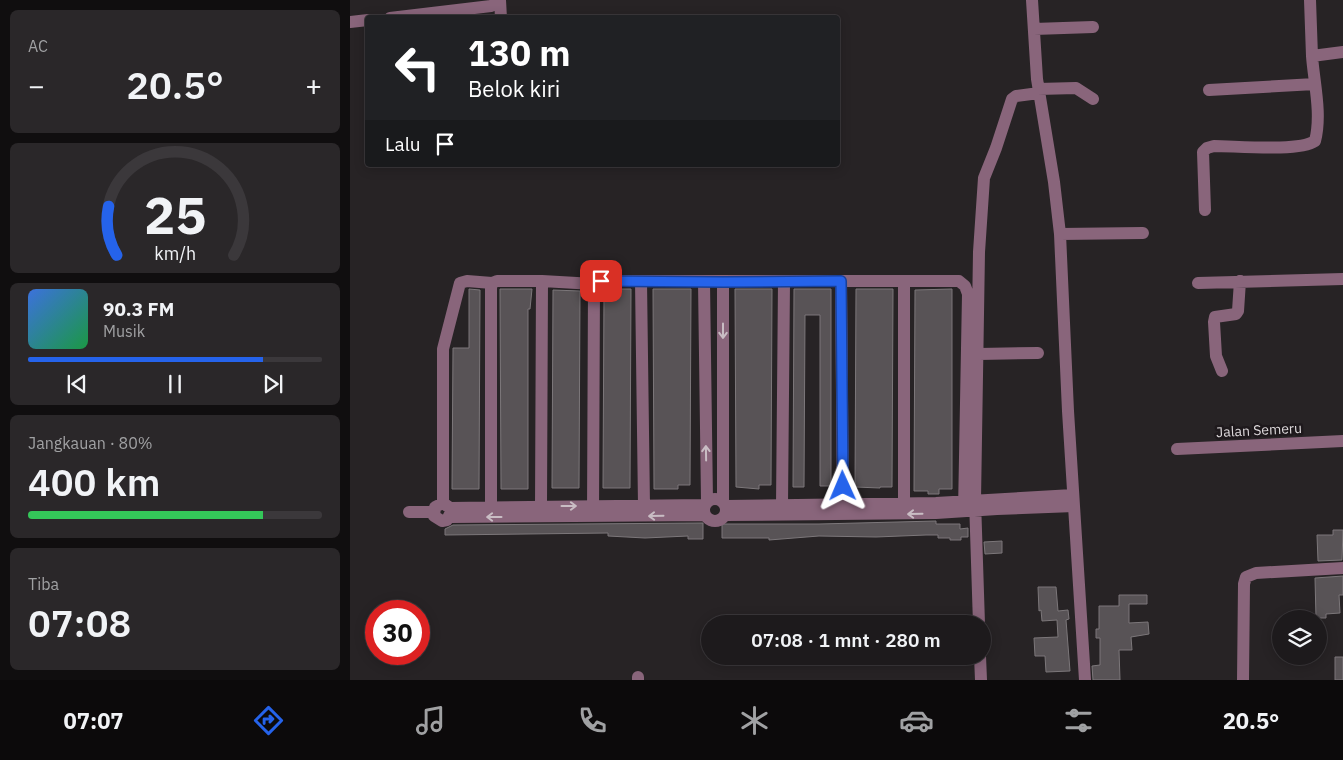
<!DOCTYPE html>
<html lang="id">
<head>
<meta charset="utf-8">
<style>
  :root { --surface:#1d1a1c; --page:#2a2729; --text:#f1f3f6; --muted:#a0a1a3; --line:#3b383b; --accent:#2563eb }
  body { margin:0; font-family:"IBM Plex Sans",sans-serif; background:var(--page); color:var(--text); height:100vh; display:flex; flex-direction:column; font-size:19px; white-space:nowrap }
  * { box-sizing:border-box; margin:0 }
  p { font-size:16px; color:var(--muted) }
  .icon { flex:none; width:28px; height:28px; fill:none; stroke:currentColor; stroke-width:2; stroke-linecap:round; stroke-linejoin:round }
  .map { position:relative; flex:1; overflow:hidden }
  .panel { display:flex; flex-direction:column; gap:10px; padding:10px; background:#100e0f; width:350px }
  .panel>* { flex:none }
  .banner { position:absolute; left:15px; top:15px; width:475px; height:152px; border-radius:5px; box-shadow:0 2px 12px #0003,0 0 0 1px var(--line); background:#202124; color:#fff; overflow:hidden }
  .buttons { position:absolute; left:922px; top:610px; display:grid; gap:10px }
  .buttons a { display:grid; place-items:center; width:55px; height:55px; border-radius:50%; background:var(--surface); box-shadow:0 2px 12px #0003,0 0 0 1px var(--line); font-size:25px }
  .speed { position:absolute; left:15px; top:600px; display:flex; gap:10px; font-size:25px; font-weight:700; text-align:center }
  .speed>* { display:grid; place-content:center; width:65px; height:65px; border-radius:50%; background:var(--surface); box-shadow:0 2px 12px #0003,0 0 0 1px var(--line); line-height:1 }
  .speed .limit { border:8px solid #d22; background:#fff; color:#111 }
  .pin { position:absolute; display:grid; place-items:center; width:42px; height:42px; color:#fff; margin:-21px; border-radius:10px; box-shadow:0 2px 8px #0006 }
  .me { position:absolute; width:55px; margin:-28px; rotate:359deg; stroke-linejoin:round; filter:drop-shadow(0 0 4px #0008) }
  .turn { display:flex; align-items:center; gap:18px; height:105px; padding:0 20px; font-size:22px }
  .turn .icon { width:65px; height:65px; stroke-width:2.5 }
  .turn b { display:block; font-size:35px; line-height:42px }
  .then { display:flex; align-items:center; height:48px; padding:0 20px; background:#0003; gap:10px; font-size:19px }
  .big { font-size:38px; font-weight:600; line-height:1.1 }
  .panel .widget { flex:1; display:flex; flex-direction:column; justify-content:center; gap:8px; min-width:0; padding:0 18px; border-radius:8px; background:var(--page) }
  .panel .dial { align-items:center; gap:0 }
  .dial svg { height:130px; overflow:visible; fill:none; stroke:var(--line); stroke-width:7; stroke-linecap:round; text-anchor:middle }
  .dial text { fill:var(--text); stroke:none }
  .song { display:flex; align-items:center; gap:15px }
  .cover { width:60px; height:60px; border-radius:8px; background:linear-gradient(135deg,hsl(220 70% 55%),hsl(140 70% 35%)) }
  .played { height:5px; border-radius:2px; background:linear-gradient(90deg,var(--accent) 80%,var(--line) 80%) }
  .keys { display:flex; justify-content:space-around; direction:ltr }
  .heat { display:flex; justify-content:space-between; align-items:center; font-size:28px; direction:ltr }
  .charge { height:8px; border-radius:4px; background:linear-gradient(90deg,#34c759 80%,var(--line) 0) }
  .trip { position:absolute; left:351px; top:615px; width:290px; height:50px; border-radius:25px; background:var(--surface); box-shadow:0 2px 12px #0003,0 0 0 1px var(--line); font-weight:600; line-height:50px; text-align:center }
  .tabs { display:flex; height:80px; justify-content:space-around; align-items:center; background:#0c0a0b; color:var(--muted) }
  .tabs .icon { width:35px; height:35px }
  .tabs .current { color:var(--accent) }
  .tabs b { font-size:22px; color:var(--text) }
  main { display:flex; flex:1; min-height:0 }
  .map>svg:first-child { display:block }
</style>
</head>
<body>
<main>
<section class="panel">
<div class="widget"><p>AC</p>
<div class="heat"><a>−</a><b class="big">20.5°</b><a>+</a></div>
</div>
<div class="widget dial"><svg viewBox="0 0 100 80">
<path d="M14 69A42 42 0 1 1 86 69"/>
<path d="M14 69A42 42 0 0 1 9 39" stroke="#2563eb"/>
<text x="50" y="56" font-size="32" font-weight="700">25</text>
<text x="50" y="72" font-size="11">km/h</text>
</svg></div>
<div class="widget">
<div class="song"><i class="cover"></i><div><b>90.3 FM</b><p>Musik</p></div></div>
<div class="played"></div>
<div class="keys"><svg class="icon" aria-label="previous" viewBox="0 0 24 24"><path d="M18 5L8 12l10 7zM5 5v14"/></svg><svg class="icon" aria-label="pause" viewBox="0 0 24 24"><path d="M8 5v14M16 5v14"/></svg><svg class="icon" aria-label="next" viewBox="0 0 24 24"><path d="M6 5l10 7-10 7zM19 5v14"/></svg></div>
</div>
<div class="widget"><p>Jangkauan · 80%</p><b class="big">400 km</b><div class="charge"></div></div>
<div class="widget"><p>Tiba</p><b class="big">07:08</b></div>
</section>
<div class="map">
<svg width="993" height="680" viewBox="0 0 993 680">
  <rect width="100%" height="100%" fill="#272325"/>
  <path fill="#585356" stroke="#7c777a" d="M119,289L130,290L129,489H102L103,348H119Z
    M150,289H182L180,309H178V489H151Z
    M254,289H281L280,488H253Z
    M303,289H341L340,485H328V489H304Z
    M385,289H422L421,485H409V489L386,487Z
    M444,289H481V486H470V315H455L454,487H443Z
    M506,289H543L542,487H530V488L505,487Z
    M602,289V489H589V494H578V491H564L565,290Z
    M203,290L230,291L229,488H202Z
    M586,521V524H610V529L618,528V537H611V540H600V538H588V535H576L526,537L469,536L419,540V538H372V524H469Z
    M353,523V539H338V536L295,538L258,536V533L95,535V529L103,525Z
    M983,530H993L992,560L968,561L967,535H983Z
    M652,541V553L635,554L634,542Z
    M993,576V595H989L990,613L976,614V618H966L965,578Z
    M688,587H706L708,611L718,610L719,619L716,620L720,671L696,672L695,656H685L684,638L708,637L707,620L692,621L691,610L689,611Z
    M769,595H797V604H779V623L798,622L799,634L781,637L782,650H769L770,680H743L742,666L750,665V638H746V629H749V606H769Z
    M985,657H993V680H985Z"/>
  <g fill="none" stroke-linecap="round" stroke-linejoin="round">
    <path stroke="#89657b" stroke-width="12" d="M150,0L151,18
      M682,0L687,79L704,182L710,234L718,411L735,680
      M960,0L962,56
      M40,18L141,6L150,1
      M0,22L18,20
      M684,29L743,27
      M688,89L726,88L743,99
      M859,90L965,84
      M855,210L853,152L857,148L864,146C886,146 949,152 965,141C972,114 964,83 962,56L993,52
      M710,234L793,233
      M291,281L294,506
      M491,281L493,511
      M354,282L357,501
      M373,282V502
      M848,283L993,279
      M629,354L688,353
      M872,371L866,356L864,322L865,317L886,314L888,311L890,281
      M827,449L993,441
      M354 510a11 11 0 1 1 22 0a11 11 0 1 1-22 0Z
      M93,503V349L110,283L117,281L142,283
      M554,503V281
      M432,505L434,282
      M141,506V288L142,283L147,281H192
      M191,506L192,281L244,284L251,281H609L615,286L618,294L614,511
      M376,506L586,503L723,495
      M100,508L101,512L97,520L92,521L84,516L85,507L93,503L100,508L355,505
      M59,512H83
      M243,514L244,284
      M376,515L586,513L647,509L724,506
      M100,517L355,515
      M629,624L625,500L629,252L634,178L646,148L662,99L666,96L689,93
      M630,656L631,680
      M288,680V677
      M893,680L894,584L896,577L906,573L993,568"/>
  </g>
  <defs><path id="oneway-shaft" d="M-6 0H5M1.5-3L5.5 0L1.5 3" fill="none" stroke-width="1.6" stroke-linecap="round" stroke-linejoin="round" transform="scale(1.25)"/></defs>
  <g stroke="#c9bdc4">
    <use href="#oneway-shaft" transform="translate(373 331) rotate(90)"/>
    <use href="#oneway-shaft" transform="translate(356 453) rotate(-91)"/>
    <use href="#oneway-shaft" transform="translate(219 506)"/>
    <use href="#oneway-shaft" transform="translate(565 514) rotate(179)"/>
    <use href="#oneway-shaft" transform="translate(306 516) rotate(179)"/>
    <use href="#oneway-shaft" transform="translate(144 517) rotate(180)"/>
  </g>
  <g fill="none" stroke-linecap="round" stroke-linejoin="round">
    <g stroke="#184099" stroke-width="12">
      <path id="route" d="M251,281L373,282L491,281L493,486"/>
    </g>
    <use href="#route" stroke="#2563eb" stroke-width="9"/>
  </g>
  <g text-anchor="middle" stroke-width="5" stroke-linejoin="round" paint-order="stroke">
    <g font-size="14" fill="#dedadc" stroke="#1e191c">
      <text transform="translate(909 430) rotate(-3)" y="5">Jalan Semeru</text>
    </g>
  </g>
</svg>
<div class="buttons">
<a><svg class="icon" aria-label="layers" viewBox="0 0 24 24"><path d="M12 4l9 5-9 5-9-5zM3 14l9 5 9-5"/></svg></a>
</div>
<div class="speed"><div class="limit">30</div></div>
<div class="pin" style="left:251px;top:281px;background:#d93025"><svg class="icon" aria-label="arrive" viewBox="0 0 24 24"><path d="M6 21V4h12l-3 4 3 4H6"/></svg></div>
<svg class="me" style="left:493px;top:486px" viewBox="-20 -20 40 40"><path d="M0-17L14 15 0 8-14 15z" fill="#2563eb" stroke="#fff" stroke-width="4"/></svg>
<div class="trip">07:08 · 1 mnt · 280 m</div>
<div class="banner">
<div class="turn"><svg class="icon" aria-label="left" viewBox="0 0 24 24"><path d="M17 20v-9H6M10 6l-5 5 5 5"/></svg><div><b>130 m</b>Belok kiri</div></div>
<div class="then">Lalu<svg class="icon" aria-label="arrive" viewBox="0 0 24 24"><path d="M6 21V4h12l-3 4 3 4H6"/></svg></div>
</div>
</div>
</main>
<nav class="tabs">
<b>07:07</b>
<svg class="icon current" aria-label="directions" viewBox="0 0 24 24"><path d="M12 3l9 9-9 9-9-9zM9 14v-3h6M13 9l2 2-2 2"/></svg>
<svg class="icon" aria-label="music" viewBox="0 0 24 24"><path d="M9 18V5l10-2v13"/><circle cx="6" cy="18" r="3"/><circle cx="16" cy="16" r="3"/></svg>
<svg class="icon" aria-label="phone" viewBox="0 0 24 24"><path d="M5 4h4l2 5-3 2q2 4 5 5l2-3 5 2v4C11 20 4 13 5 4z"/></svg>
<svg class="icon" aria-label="climate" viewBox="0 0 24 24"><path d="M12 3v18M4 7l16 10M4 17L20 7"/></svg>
<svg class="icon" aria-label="car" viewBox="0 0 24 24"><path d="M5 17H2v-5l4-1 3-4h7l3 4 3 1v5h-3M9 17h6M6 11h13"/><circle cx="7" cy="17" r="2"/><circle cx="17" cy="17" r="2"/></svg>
<svg class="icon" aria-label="filters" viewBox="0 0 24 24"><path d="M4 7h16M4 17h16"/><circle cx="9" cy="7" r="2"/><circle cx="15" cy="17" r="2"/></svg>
<b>20.5°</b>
</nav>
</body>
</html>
